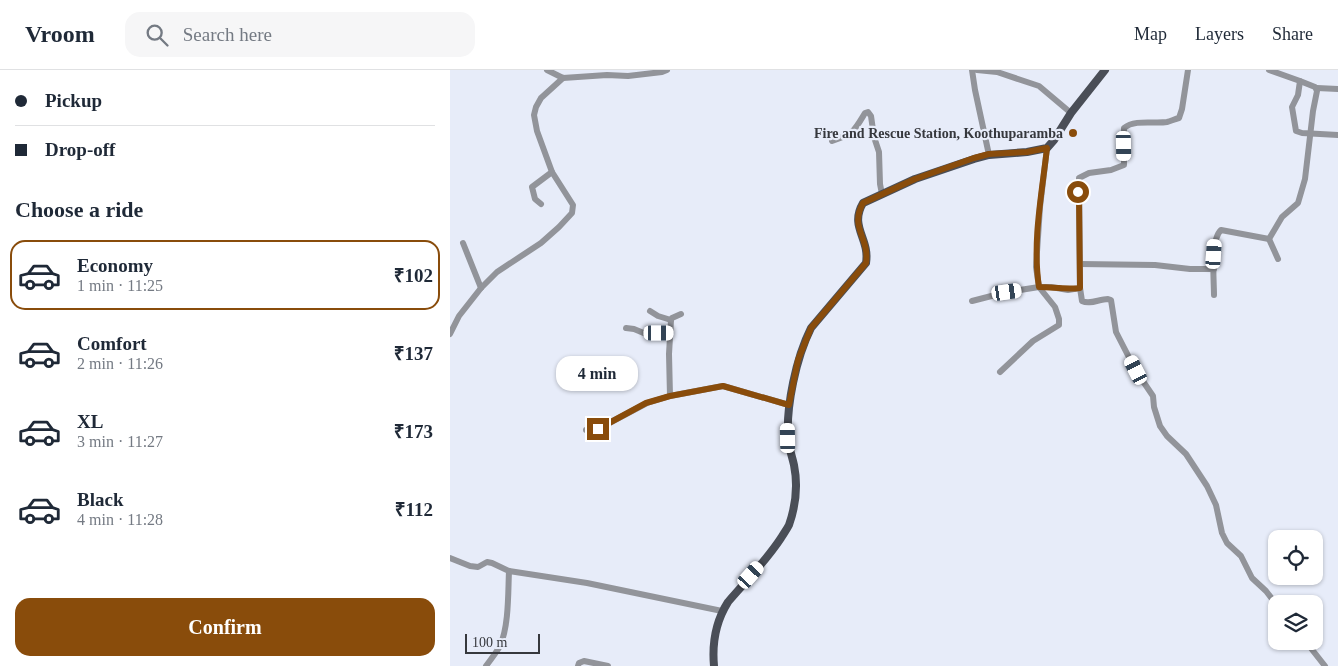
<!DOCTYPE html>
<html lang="en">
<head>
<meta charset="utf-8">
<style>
  :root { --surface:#fff; --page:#f6f6f7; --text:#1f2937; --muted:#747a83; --line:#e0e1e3; --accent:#894c0b }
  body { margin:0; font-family:Georgia,serif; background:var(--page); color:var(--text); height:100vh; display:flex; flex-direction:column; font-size:19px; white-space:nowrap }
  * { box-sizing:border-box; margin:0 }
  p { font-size:16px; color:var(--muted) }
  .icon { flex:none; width:28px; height:28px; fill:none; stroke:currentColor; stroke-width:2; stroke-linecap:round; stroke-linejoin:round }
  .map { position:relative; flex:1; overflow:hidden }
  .panel { display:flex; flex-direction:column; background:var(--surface); width:450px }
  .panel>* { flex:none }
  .hud { display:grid; align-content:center; height:110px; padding:0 15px; background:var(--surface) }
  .buttons { position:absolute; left:818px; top:460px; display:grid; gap:10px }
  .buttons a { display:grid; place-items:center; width:55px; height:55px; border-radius:10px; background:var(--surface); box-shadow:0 1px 4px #0004; font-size:25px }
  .scale { position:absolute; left:15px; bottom:12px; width:75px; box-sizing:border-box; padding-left:5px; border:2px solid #36383d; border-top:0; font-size:14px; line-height:18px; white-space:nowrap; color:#36383d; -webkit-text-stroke:4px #e7ecf9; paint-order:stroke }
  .end { position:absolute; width:22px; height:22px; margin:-11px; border:6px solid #894c0b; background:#fff; box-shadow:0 0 0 2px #fff }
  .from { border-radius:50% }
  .bubble { position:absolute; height:35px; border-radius:15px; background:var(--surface); box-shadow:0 1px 4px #0004; font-size:16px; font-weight:800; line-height:35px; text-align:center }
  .car { position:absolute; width:15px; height:30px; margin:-15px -8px; border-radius:6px; box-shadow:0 0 4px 1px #0007; background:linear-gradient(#fff 24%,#345 0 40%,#fff 0 76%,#345 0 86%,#fff 0) }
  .hud b { display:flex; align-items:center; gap:18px; height:48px; font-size:19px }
  .hud b+b { border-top:1px solid var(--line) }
  .hud i { width:12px; height:12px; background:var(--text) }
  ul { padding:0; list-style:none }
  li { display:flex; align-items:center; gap:15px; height:70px; margin:0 10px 8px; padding:0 5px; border:2px solid transparent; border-radius:15px }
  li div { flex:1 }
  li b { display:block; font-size:19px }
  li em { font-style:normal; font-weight:800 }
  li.current { border-color:var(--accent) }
  li>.icon { width:45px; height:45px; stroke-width:1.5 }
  h2 { padding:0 15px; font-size:22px; line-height:60px }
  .action { display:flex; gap:10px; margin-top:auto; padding:10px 15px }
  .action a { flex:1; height:58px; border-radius:15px; background:var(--accent); color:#fff; font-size:20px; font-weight:800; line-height:58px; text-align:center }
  header { display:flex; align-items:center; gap:30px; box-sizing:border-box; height:70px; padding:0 25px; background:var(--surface); border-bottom:1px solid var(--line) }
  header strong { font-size:24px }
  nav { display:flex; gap:28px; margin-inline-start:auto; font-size:18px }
  .search { width:350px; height:45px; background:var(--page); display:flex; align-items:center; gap:12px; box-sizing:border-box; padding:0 18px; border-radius:15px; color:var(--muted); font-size:19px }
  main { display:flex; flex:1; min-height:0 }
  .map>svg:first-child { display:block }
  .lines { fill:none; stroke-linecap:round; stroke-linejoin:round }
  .minor { stroke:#92949a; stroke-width:6 }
  .major { stroke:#4a4e57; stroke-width:8 }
  .route { stroke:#894c0b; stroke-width:6 }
  .poi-dot { fill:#894c0b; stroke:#e7ecf9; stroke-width:2 }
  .labels { text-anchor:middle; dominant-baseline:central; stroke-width:4.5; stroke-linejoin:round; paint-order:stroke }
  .poi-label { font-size:14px; font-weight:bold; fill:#36383d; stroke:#e7ecf9; text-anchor:end }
</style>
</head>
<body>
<header>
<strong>Vroom</strong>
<div class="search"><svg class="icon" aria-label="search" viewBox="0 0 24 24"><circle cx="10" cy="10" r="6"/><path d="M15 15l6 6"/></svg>Search here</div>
<nav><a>Map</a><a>Layers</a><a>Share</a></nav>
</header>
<main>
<section class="panel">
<div class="hud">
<b><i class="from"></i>Pickup</b>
<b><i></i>Drop-off</b>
</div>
<h2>Choose a ride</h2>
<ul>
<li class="current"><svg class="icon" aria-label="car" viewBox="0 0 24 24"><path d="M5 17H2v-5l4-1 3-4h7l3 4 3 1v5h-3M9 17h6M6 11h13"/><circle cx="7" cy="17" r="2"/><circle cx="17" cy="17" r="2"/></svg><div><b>Economy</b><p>1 min · 11:25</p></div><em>₹102</em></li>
<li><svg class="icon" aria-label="car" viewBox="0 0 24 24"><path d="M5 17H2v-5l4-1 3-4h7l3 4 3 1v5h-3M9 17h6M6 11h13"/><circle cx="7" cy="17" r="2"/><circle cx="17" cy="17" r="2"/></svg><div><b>Comfort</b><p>2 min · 11:26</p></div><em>₹137</em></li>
<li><svg class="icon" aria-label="car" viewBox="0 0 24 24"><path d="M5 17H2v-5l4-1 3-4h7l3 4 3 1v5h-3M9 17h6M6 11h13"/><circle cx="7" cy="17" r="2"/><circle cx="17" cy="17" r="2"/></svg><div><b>XL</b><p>3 min · 11:27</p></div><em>₹173</em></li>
<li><svg class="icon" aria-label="car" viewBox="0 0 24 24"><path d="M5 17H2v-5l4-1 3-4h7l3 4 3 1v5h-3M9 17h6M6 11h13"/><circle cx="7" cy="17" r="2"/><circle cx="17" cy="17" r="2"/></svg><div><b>Black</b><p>4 min · 11:28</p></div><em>₹112</em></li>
</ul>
<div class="action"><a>Confirm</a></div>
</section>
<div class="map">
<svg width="888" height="596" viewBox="0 0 888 596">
  <rect width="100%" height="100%" fill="#e7ecf9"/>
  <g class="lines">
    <g class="minor">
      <path d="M 97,0 L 113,8 L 157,5 L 178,6 L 212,2 L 217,0"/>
      <path d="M 522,0 L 525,20 L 539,85"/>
      <path d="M 527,0 L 547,2 L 589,16 L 621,43"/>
      <path d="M 738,0 L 732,39 L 729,48 C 725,49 721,51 717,52 C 704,54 685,49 674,58 L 674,95 L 661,100 L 639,103 L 629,108 L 630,218 L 632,231 C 640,235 649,229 658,229 L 661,230 L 666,262 L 686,301 L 703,326 L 704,337 L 710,356 L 717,366 L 736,384 L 757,416 L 766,435 L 772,463 L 777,473 L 791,486 L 802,508 L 816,521 L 826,534"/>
      <path d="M 819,0 L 850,11 L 848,25 L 842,37 L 846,61 L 852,63 L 888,65"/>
      <path d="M 867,18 L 888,19"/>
      <path d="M 382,71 C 404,63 403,63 415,43 L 418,42 L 421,46 L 424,67 L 429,82 L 430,114 L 432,124"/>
      <path d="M 102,102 L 87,61 L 84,45 L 86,37 L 91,28 L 113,8"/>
      <path d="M 819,169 L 832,147 L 848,133 L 855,109 L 863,41 L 867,21 L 865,17 L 850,11"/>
      <path d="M 819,169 L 828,189"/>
      <path d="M 13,173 L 31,218"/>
      <path d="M 630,194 L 705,195 L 740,199 L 764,199"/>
      <path d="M 764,225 C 764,210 760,170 771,160 L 819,169"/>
      <path d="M 522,231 L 557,222 L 589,217 L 601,217 L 618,220 L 630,218"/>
      <path d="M 200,241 L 208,246 L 221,250"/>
      <path d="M 176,258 L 184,259 L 196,264 L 220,263"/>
      <path d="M 0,264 L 9,246 L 31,218 L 47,202 L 91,173 L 109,157 L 122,143 L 123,135 L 102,102 L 82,117 L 85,129 L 91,134"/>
      <path d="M 550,302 L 583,271 L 609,255 L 609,249 L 605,237 L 589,217 L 586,197 L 590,137 L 597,78"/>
      <path d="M 220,326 L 219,284 L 221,250 L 222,248 L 231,244"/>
      <path d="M 136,360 L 148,359 L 197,333 L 220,326 L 273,316 L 339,335"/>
      <path d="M 0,488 L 20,496 L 28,497 L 37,492 L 42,493 L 59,501 C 58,523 59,556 50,576 C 46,583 41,589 36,596"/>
      <path d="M 59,501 L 137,513 L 272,541"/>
      <path d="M 857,571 L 860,577 L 875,596"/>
      <path d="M 128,596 L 129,593 L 134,591 L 158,596"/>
    </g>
    <path class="major" d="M 264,596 C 262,574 266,551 278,532 C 296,511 316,491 331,468 C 334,463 337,459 339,455 C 346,435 348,415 344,395 C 342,386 339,378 338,369 C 336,336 346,288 361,258 L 416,193 C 420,168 399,157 413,133 L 465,109 L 524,89 L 539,85 L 577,82 L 597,78 L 604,70 L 621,43 L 655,0"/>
  </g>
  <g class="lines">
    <path class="route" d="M 148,359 L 196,333 L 220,326 L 273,316 L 339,335 L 348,290 L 361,258 L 416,193 C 420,168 399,158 413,133 L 465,109 L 524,88 L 539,84 L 577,82 L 597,78 C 592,123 582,172 589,217 C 603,217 616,220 630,218 L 629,126 L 628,122"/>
  </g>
  <circle class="poi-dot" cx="623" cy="63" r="5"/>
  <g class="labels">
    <g class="poi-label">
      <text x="613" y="63">Fire and Rescue Station, Koothuparamba</text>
    </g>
  </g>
</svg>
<div class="buttons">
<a><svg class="icon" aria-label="locate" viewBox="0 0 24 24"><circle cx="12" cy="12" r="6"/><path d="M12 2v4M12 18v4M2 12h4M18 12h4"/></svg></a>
<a><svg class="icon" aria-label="layers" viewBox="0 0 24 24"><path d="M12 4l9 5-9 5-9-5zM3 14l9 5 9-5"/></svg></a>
</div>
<div class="scale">100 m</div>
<i class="end from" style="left:628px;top:122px"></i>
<i class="end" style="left:148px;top:359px"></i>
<div class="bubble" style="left:106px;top:286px;width:82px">4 min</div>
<i class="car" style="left:674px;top:76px;rotate:179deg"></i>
<i class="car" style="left:764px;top:184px;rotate:4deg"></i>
<i class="car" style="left:557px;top:222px;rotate:82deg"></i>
<i class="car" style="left:209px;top:263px;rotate:90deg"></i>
<i class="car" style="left:686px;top:300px;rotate:333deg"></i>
<i class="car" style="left:338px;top:368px;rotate:359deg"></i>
<i class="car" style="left:301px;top:505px;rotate:42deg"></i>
</div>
</main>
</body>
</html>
